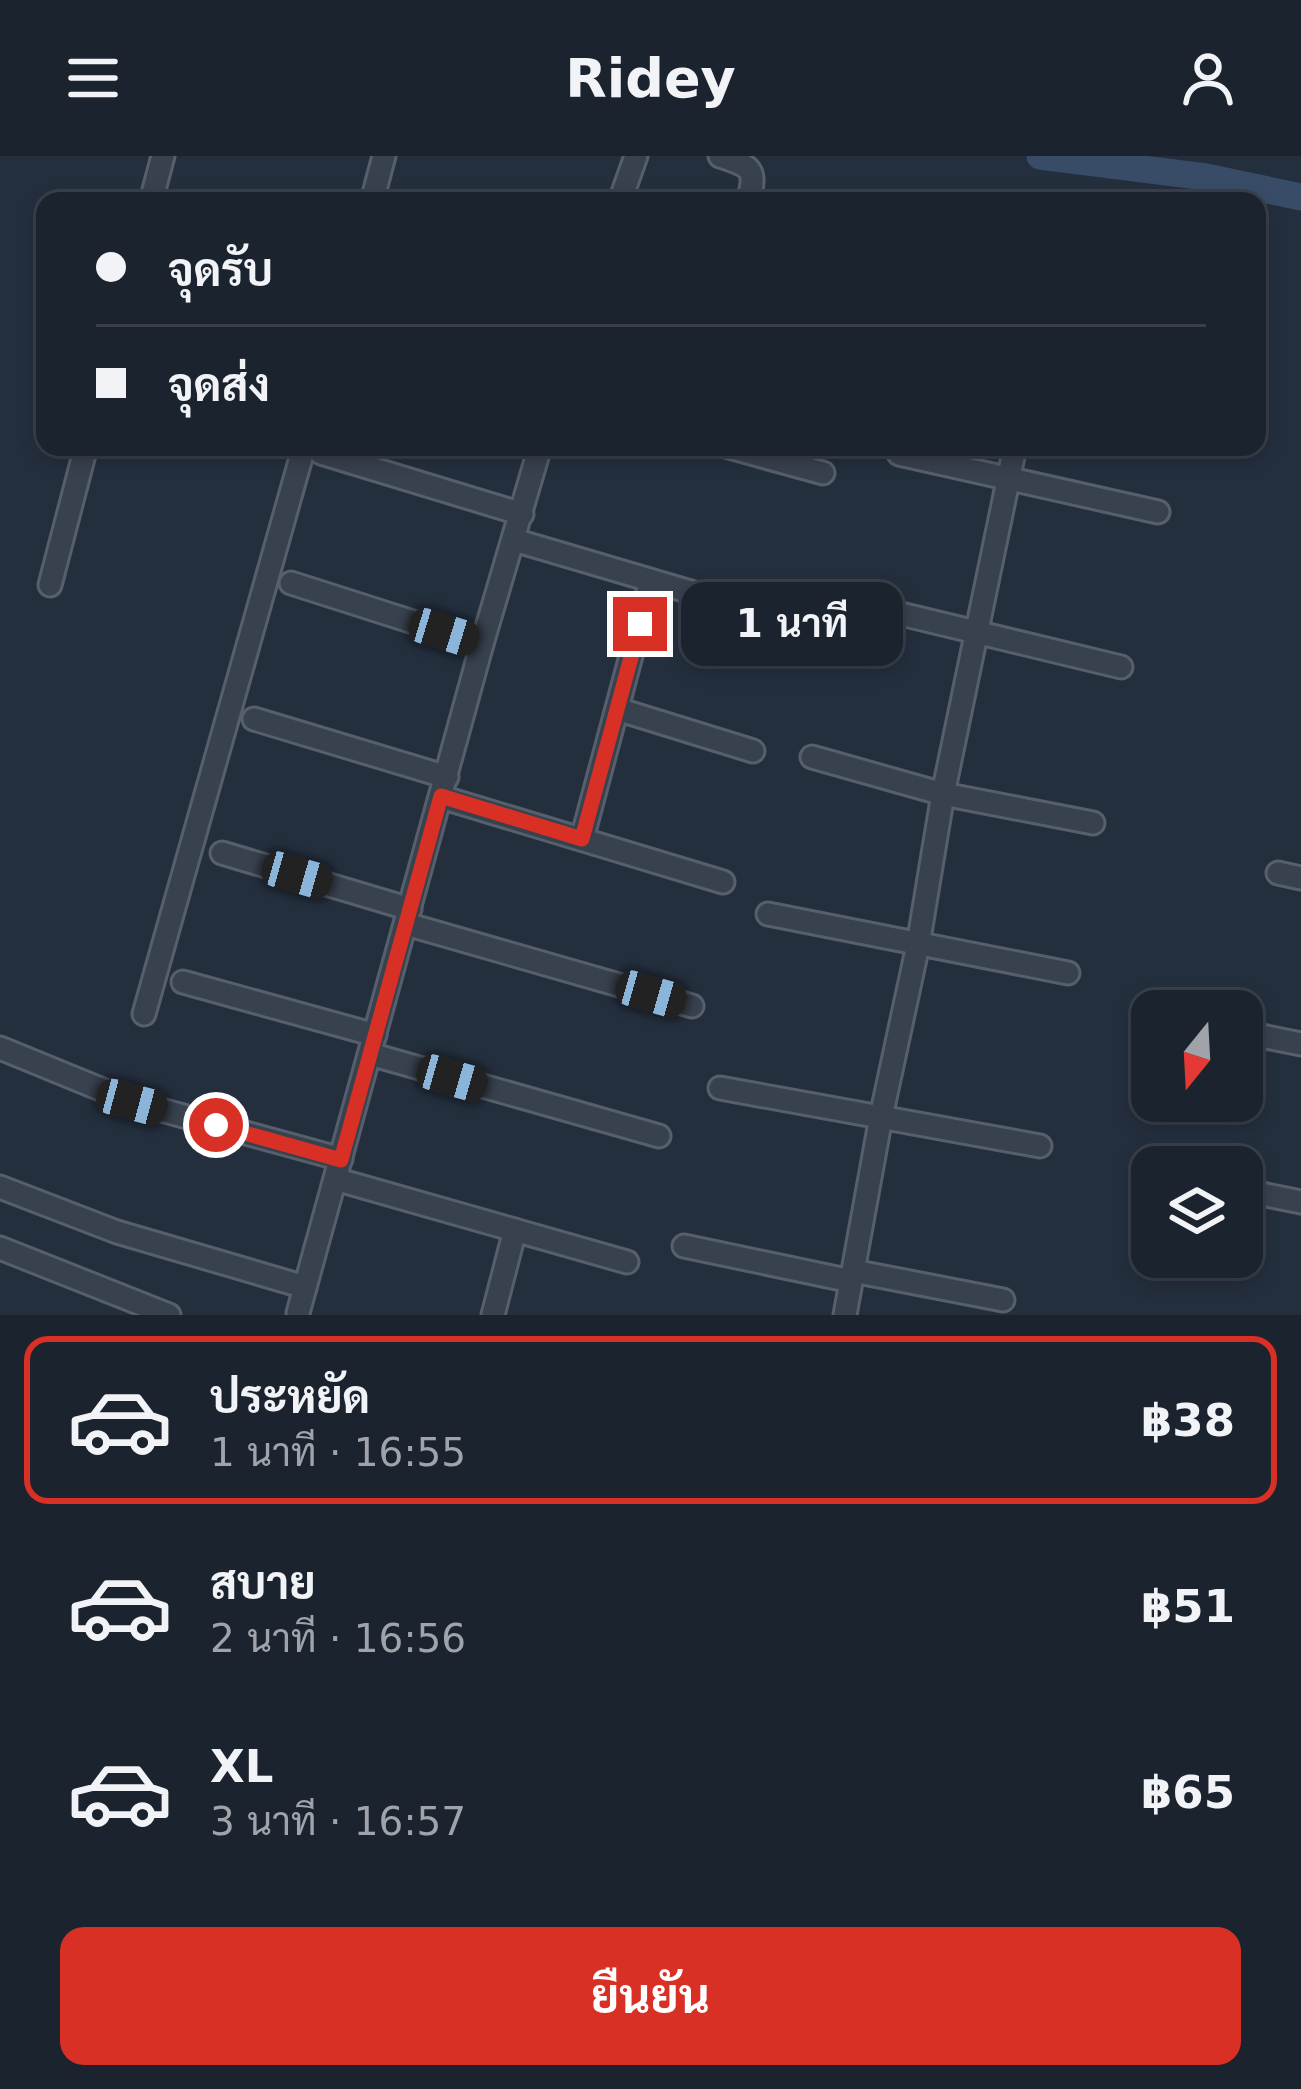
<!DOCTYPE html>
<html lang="th">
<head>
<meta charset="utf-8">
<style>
  :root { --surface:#1b232e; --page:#242b36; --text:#f1f3f6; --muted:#a0a4aa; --line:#39404a; --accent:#d93025 }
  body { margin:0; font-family:"DejaVu Sans",Sarabun,sans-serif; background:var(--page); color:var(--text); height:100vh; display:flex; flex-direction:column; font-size:45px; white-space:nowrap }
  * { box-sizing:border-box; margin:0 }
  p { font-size:39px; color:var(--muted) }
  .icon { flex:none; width:66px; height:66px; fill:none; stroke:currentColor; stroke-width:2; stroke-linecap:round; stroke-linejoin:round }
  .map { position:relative; height:1159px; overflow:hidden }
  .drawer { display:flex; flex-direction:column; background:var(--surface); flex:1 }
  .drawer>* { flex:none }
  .top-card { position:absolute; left:36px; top:36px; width:1230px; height:264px; border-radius:24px; box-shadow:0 6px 18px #0003,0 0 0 3px var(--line); display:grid; align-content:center; height:264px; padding:0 60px; background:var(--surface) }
  .needle { width:78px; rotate:198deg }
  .controls { position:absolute; left:1131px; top:834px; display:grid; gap:24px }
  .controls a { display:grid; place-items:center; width:132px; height:132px; border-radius:24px; background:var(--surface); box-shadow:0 6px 18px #0003,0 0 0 3px var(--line); font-size:60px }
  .end { position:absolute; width:54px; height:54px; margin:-27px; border:15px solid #d93025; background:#fff; box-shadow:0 0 0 6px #fff }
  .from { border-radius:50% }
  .bubble { position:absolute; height:84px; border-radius:24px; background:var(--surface); box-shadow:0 6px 18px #0003,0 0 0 3px var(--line); font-size:39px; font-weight:700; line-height:84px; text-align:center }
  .car { position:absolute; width:36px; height:72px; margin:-36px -18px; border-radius:15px; box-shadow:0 0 9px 3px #0007; background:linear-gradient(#222 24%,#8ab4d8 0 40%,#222 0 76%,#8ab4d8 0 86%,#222 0) }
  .top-card b { display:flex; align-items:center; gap:42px; height:114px; font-size:45px }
  .top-card b+b { border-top:3px solid var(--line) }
  .top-card i { width:30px; height:30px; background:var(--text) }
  ul { padding:21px 0 0; list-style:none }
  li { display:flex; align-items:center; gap:36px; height:168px; margin:0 24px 18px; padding:0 36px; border:6px solid transparent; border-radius:24px }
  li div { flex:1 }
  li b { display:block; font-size:45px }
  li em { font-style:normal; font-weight:700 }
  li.current { border-color:var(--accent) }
  li>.icon { width:108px; height:108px; stroke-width:1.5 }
  .action { display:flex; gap:24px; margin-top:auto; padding:24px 60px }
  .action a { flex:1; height:138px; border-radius:24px; background:var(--accent); color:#fff; font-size:48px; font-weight:700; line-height:138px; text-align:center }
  header { display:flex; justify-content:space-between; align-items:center; height:156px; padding:0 60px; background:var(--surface); font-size:54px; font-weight:700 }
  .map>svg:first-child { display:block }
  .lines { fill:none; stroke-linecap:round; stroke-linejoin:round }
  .canal { stroke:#394c67; stroke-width:27 }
  .street-casing { stroke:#565f6c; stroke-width:27 }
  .street { stroke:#38414e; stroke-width:21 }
  .route { stroke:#d93025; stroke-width:15 }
</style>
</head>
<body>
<header><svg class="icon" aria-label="menu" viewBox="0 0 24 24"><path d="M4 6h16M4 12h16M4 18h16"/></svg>Ridey<svg class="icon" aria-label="person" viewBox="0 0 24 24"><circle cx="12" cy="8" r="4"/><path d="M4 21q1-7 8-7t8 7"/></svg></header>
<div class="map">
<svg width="1301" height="1159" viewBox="0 0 1301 1159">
  <rect width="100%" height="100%" fill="#242f3e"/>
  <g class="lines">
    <path class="canal" d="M 1040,0 L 1206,21 L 1301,41"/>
    <defs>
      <g id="street">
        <path d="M 720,0 C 750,10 758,12 748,45"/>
        <path d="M 151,45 L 163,0"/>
        <path d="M 372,45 L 384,0"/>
        <path d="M 620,45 L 636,0"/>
        <path d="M 729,291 L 823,317"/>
        <path d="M 321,297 L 522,358"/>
        <path d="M 899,298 L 1158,356"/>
        <path d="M 514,384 L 789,465"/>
        <path d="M 291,427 L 482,488"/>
        <path d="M 50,429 L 86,291"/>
        <path d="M 847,445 L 1121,511"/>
        <path d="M 617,553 L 753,595"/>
        <path d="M 254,563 L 447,621"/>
        <path d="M 812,601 L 943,638 L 1093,667"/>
        <path d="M 441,641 L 723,726"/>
        <path d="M 582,683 L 651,425"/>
        <path d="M 222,697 L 410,753"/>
        <path d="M 1278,717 L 1301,722"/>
        <path d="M 768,758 L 1068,817"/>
        <path d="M 406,768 L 692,850"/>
        <path d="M 183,826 L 375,879"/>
        <path d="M 144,858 L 304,291"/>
        <path d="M 1242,876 L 1301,888"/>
        <path d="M 0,892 L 132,946 L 341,1003"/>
        <path d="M 370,898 L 659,980"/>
        <path d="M 720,932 L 1040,990"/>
        <path d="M 335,1023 L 627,1106"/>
        <path d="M 0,1031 L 117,1076 L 305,1131"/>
        <path d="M 1242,1034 L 1301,1046"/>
        <path d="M 684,1090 L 851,1125"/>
        <path d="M 0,1092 L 169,1159"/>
        <path d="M 853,1115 L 1003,1144"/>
        <path d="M 298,1157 L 482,488 L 540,291"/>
        <path d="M 493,1159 L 515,1074"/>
        <path d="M 845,1159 L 881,961 L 918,789 L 943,638 L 1015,291"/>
      </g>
    </defs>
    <use href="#street" class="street-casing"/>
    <use href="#street" class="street"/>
  </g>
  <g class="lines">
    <path class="route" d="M 216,969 L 341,1004 L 441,640 L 582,683 L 640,468"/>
  </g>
</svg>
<div class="controls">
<a><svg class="needle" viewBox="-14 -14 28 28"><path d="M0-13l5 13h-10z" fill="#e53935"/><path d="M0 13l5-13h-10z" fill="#a0a4aa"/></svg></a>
<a><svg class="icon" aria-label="layers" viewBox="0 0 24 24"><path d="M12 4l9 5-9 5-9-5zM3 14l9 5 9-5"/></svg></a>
</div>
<i class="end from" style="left:216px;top:969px"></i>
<i class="end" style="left:640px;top:468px"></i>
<div class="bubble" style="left:681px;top:426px;width:222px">1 นาที</div>
<i class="car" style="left:444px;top:476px;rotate:107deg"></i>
<i class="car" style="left:297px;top:719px;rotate:106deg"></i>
<i class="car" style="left:651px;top:838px;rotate:106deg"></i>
<i class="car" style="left:452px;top:922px;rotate:106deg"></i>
<i class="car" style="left:132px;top:946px;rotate:105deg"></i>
<div class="top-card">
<b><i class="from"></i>จุดรับ</b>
<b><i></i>จุดส่ง</b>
</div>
</div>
<section class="drawer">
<ul>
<li class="current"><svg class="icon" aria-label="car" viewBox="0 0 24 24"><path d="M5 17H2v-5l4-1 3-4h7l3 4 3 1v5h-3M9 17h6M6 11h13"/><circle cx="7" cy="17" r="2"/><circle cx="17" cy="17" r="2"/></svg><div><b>ประหยัด</b><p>1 นาที · 16:55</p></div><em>฿38</em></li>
<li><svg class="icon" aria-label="car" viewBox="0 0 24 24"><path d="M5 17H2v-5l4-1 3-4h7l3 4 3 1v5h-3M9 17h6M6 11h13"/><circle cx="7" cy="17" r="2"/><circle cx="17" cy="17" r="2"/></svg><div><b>สบาย</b><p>2 นาที · 16:56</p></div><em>฿51</em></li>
<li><svg class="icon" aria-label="car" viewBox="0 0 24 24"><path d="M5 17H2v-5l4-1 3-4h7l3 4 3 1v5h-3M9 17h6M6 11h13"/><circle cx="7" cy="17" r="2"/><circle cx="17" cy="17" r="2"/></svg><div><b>XL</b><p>3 นาที · 16:57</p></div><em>฿65</em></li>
</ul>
<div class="action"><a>ยืนยัน</a></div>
</section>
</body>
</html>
